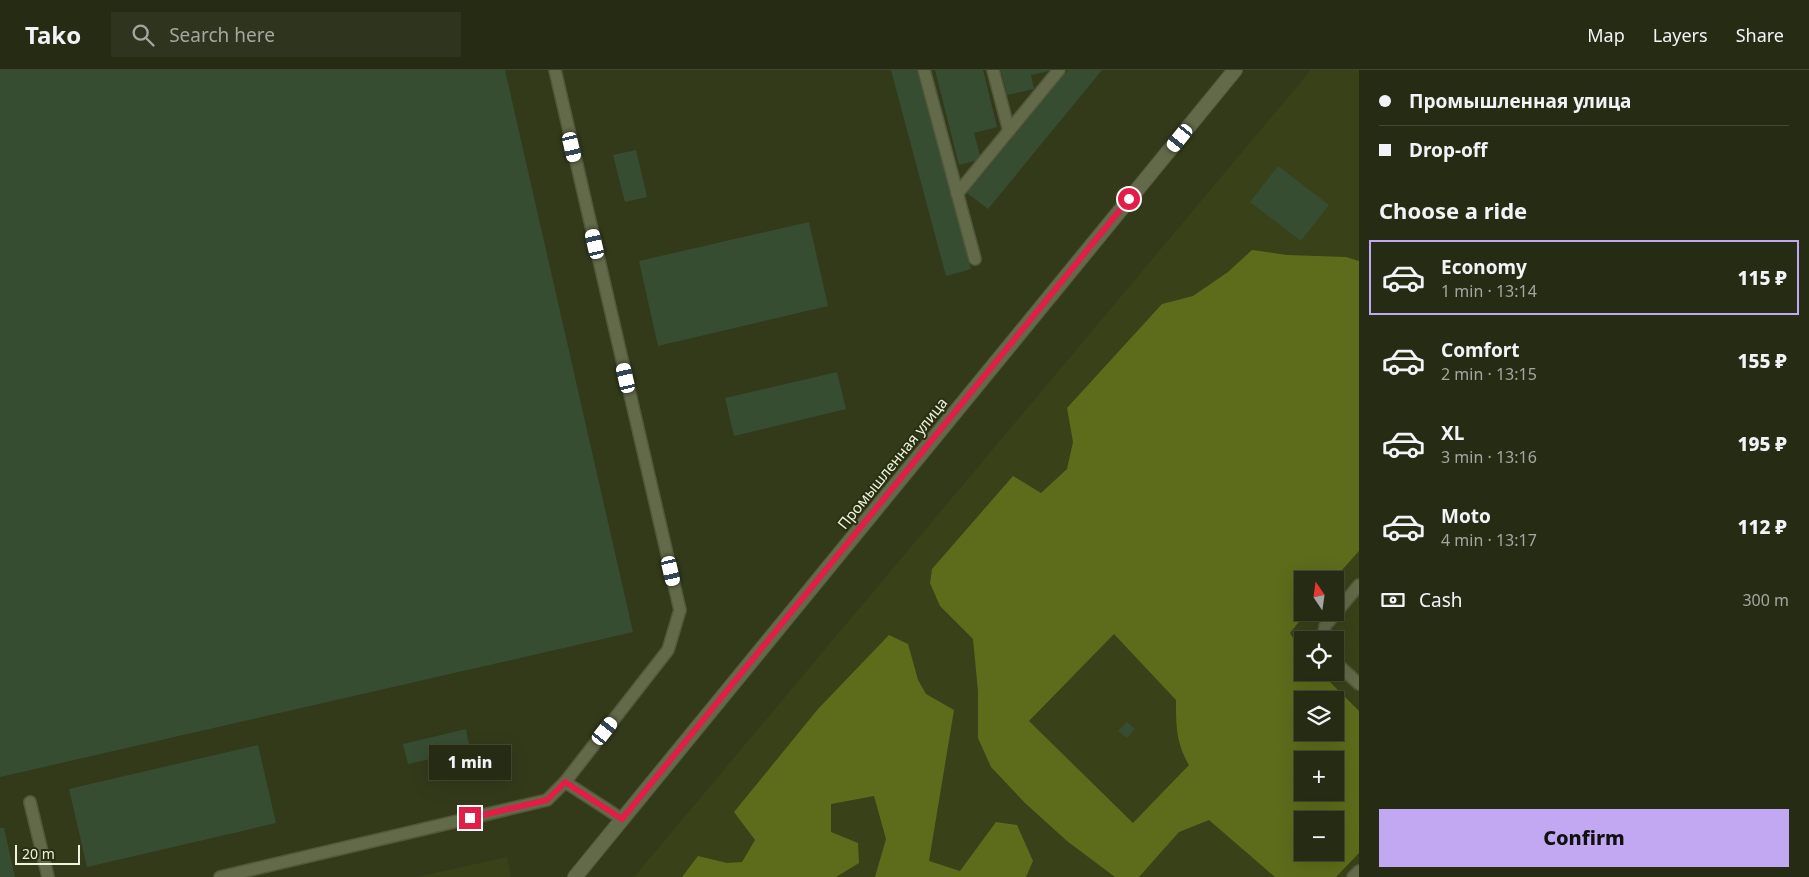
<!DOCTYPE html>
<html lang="en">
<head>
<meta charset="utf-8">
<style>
  :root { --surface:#262c14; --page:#2e341d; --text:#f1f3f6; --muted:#a4a7a0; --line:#424834; --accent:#c2a8f3 }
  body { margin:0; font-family:"Noto Sans",sans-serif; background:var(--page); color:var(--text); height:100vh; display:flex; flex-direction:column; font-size:19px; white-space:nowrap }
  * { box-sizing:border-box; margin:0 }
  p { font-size:16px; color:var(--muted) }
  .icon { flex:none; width:28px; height:28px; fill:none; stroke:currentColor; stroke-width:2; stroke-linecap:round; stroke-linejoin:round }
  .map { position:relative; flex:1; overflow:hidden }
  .sheet { display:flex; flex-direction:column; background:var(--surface); width:450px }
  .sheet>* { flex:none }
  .banner { display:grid; align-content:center; height:110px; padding:0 20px; background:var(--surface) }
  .needle { width:32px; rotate:347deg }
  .tools { position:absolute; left:1294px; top:501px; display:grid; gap:10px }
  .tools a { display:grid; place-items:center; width:50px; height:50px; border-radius:0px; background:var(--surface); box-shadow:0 5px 20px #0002,0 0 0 1px var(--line); font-size:25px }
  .scale { position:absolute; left:15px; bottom:12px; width:65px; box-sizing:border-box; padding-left:5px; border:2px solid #edf3df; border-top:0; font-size:14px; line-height:18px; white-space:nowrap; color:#edf3df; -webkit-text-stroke:4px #293010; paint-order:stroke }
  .end { position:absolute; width:22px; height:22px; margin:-11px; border:6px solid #e11d48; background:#fff; box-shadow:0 0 0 2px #fff }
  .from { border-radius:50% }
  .bubble { position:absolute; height:35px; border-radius:0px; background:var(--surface); box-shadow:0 5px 20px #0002,0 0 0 1px var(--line); font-size:16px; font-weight:800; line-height:35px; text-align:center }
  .car { position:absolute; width:15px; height:30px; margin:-15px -8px; border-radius:6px; box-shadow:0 0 4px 1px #0007; background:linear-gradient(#fff 24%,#345 0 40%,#fff 0 76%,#345 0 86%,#fff 0) }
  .banner b { display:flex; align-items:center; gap:18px; height:48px; font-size:19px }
  .banner b+b { border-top:1px solid var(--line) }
  .banner i { width:12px; height:12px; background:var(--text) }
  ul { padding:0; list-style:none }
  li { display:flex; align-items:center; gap:15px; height:75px; margin:0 10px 8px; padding:0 10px; border:2px solid transparent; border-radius:0px }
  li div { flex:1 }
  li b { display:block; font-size:19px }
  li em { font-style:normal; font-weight:800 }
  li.on { border-color:var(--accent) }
  li>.icon { width:45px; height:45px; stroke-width:1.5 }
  h2 { padding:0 20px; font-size:22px; line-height:60px }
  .pay { display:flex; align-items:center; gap:12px; height:55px; padding:0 20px; font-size:19px }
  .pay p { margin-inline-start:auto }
  .cta { display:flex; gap:10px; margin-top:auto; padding:10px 20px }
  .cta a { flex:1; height:58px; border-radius:0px; background:var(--accent); color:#111; font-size:20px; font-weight:800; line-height:58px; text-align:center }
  header { display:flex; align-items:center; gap:30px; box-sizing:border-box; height:70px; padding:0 25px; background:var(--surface); border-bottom:1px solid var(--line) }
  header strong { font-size:24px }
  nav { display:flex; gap:28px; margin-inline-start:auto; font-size:18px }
  .search { width:350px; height:45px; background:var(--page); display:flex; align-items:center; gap:12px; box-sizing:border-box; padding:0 18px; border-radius:0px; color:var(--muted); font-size:19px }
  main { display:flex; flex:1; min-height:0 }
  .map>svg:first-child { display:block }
  .built { fill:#394119; fill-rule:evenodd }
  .forest { fill:#5d6c1b; fill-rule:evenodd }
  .building { fill:#374d32 }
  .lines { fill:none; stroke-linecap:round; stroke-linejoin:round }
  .service-casing { stroke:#52583b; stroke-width:14 }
  .minor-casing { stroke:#52583b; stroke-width:16 }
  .service { stroke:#626a49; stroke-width:11 }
  .minor { stroke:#626a49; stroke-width:14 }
  .route { stroke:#e11d48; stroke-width:6 }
  .labels { text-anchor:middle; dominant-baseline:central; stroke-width:4; stroke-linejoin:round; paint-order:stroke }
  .street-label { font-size:15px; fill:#edf3df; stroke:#293010 }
</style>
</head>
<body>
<header>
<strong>Tako</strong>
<div class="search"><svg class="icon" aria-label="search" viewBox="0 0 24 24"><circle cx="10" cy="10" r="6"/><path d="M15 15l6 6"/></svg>Search here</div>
<nav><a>Map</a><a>Layers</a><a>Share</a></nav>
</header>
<main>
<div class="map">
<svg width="1359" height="807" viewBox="0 0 1359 807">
  <rect width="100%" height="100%" fill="#333a1a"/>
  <g class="built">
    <path d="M 1311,0 L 1359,0 L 1359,807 L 634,807 ZM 1302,510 L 1335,510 L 1335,542 L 1302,542 ZM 1302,570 L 1335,570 L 1335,602 L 1302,602 ZM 1302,630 L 1335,630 L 1335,662 L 1302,662 ZM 1302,690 L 1335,690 L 1335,722 L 1302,722 ZM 1302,750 L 1335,750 L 1335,782 L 1302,782 Z"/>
    <path d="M 507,787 L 511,807 L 417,807 Z"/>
  </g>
  <g class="forest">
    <path d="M 1252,180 L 1287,185 L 1346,187 L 1359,191 L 1359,481 L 1333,510 L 1302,510 L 1302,542 L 1306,543 L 1290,563 L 1302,583 L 1302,602 L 1321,603 L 1359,641 L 1359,783 L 1336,807 L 1275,807 L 1209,750 L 1179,762 L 1139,807 L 1115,807 L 1067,771 L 1025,733 L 991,697 L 978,668 L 978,621 L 973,569 L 940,536 L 930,513 L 932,499 L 1013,406 L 1041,423 L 1067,399 L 1073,372 L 1067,338 L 1162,234 L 1193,226 L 1228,202 ZM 1114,564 L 1176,630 C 1176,655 1176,673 1189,695 L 1133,753 L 1029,651 ZM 1302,630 L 1335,630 L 1335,662 L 1302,662 ZM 1302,690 L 1335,690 L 1335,722 L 1302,722 ZM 1302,750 L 1335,750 L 1335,782 L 1302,782 Z"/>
    <path d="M 889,565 L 908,574 L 918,610 L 926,624 L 954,640 L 929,791 L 960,801 L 996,752 L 1017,755 L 1033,791 L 1026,807 L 875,807 L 886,769 L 874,726 L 831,734 L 831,762 L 858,773 L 859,793 L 836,807 L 682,807 L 698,786 L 727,793 L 742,792 L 755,770 L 734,742 L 818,639 Z"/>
  </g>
  <g class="building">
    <path d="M 0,0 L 505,0 L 633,562 L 0,707 Z"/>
    <path d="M 891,0 L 917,0 L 971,199 L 946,206 Z"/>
    <path d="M 935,0 L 983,0 L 997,57 L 974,63 L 981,89 L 959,95 Z"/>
    <path d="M 1001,0 L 1049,0 L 1049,1 L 1031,5 L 1034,19 L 1007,25 Z"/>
    <path d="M 1068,0 L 1102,0 L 988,139 L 967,123 Z"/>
    <path d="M 636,80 L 647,127 L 625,132 L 613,85 Z"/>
    <path d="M 1278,96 L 1329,135 L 1301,171 L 1250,132 Z"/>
    <path d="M 809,152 L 828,236 L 658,276 L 639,191 Z"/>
    <path d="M 837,302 L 846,339 L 734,366 L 725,328 Z"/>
    <path d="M 1127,652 L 1135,659 L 1127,668 L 1118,661 Z"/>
    <path d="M 466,659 L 470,680 L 408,694 L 403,674 Z"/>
    <path d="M 258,675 L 276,753 L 87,797 L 69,719 Z"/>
    <path d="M 0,758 L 4,758 L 15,807 L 0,807 Z"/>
  </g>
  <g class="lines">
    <defs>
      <g id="service">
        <path d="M 555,0 L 680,540 L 668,580 L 565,712"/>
        <path d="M 924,0 L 975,189"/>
        <path d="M 993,0 L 1009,61"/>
        <path d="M 957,124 L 1059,0"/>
        <path d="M 1323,570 L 1325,556 L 1359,515"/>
        <path d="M 1335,592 L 1359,614"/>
        <path d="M 30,732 L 48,807"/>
        <path d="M 220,807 L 547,730 L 565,712 L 622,749"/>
        <path d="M 1353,807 L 1359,801"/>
      </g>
      <path id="minor" d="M 575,807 L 1235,0"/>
    </defs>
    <use href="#service" class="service-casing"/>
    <use href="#minor" class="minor-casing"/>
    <use href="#service" class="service"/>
    <use href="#minor" class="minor"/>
  </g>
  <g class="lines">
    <path class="route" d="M 470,748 L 547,730 L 565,712 L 622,749 L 1129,129"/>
  </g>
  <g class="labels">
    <g class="street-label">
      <text transform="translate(892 393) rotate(-51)">Промышленная улица</text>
    </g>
  </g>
</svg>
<div class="tools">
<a><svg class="needle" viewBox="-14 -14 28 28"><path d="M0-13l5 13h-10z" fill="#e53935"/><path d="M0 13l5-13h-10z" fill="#a4a7a0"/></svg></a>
<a><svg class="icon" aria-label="locate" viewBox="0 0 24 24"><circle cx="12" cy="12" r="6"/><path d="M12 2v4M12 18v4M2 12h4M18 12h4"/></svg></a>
<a><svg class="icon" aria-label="layers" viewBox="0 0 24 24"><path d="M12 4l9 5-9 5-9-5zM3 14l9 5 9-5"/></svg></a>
<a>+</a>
<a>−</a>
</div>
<div class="scale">20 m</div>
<i class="end from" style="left:1129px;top:129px"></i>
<i class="end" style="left:470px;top:748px"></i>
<div class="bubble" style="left:429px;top:675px;width:82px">1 min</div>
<i class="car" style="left:1180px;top:68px;rotate:219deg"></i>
<i class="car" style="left:572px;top:77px;rotate:167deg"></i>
<i class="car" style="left:595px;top:174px;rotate:347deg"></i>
<i class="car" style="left:626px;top:308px;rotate:347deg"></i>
<i class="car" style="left:671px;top:501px;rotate:167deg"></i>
<i class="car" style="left:605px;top:661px;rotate:38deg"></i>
</div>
<section class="sheet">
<div class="banner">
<b><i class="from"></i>Промышленная улица</b>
<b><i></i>Drop-off</b>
</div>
<h2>Choose a ride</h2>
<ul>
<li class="on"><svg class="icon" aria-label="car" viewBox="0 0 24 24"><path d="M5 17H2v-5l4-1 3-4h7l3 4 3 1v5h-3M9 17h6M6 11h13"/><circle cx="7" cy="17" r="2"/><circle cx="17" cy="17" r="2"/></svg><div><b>Economy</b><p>1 min · 13:14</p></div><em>115 ₽</em></li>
<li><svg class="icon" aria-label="car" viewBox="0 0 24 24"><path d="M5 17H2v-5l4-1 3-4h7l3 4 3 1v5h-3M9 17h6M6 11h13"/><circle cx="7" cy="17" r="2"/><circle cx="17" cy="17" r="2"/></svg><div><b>Comfort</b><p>2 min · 13:15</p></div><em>155 ₽</em></li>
<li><svg class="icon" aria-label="car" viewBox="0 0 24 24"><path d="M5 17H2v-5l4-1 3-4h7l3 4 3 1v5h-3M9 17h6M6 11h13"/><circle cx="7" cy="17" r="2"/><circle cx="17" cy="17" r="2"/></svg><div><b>XL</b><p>3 min · 13:16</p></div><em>195 ₽</em></li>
<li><svg class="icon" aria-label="car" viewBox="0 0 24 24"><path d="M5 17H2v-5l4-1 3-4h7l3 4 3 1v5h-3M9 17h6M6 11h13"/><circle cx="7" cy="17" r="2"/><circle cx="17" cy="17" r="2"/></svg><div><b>Moto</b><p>4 min · 13:17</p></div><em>112 ₽</em></li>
</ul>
<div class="pay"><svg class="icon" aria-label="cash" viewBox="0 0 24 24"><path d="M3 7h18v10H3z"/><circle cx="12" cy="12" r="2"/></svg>Cash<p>300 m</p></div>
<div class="cta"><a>Confirm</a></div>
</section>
</main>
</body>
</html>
